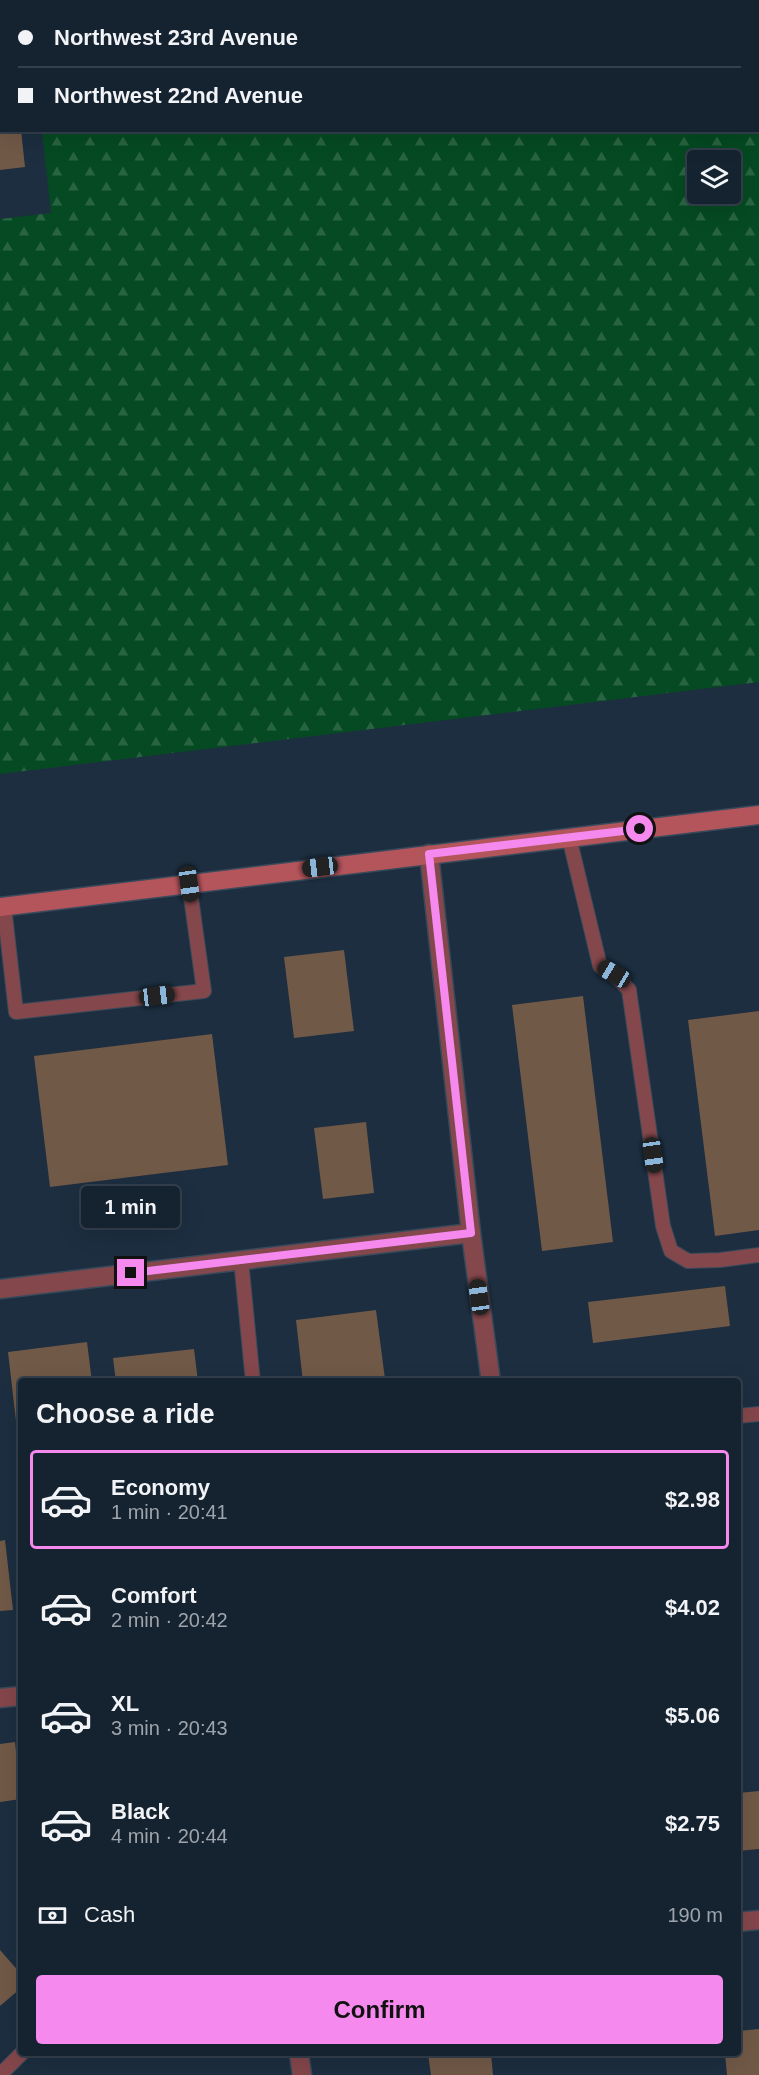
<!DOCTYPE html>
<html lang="en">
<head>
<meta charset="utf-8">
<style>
  :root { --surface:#152230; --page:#1e2a38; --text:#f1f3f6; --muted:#9da4ab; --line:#343f4c; --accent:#f589ee }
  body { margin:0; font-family:Arial,sans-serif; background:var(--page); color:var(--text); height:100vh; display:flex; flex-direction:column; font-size:22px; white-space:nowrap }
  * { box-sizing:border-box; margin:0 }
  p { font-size:20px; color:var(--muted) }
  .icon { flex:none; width:33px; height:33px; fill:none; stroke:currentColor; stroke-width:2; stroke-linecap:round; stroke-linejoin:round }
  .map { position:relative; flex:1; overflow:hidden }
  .drawer { position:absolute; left:18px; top:1378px; width:723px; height:678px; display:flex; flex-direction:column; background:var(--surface); border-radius:6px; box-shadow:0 6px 24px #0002,0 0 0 2px var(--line) }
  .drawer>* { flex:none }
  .banner { position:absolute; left:0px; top:0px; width:759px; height:132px; box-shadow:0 6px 24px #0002,0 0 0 2px var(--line); display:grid; align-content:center; height:132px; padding:0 18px; background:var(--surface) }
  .fabs { position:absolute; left:687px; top:150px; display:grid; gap:12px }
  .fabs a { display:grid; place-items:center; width:54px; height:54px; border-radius:6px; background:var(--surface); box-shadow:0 6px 24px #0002,0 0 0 2px var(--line); font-size:30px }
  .end { position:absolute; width:27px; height:27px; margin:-14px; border:8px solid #f589ee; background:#111; box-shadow:0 0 0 3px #111 }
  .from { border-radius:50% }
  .bubble { position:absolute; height:42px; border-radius:6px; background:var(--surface); box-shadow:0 6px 24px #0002,0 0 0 2px var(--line); font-size:20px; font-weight:700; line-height:42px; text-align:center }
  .car { position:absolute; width:18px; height:36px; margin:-18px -9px; border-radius:8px; box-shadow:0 0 4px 2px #0007; background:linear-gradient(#222 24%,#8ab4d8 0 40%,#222 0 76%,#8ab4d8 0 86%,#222 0) }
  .banner b { display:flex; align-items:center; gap:21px; height:57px; font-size:22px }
  .banner b+b { border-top:2px solid var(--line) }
  .banner i { width:15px; height:15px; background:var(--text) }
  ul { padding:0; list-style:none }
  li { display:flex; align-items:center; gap:18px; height:99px; margin:0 12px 9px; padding:0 6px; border:3px solid transparent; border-radius:6px }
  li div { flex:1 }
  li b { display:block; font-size:22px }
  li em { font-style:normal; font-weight:700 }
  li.active { border-color:var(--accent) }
  li>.icon { width:54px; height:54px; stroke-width:1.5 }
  h2 { padding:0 18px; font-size:27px; line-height:72px }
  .pay { display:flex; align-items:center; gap:15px; height:66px; padding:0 18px; font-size:22px }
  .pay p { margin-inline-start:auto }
  .primary-button { display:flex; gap:12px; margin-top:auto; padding:12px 18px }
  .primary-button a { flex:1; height:69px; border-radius:6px; background:var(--accent); color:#111; font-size:24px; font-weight:700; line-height:69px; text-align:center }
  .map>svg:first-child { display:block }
  .forest { fill:url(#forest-firs); fill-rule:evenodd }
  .building { fill:#715947 }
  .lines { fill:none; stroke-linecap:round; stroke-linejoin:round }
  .lane-casing { stroke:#394a5b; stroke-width:16 }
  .street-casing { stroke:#394a5b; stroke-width:21 }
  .secondary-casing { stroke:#394a5b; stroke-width:21 }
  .lane { stroke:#84474b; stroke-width:14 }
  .street { stroke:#84474b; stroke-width:18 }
  .secondary { stroke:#b4545b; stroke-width:18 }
  .route { stroke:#f589ee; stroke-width:8 }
</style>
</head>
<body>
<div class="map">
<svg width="759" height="2075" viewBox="0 0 759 2075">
  <defs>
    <pattern id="forest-firs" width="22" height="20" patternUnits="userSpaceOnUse" patternTransform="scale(1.5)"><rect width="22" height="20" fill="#054a22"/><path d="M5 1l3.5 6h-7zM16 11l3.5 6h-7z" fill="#296442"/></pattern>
  </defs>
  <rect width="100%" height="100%" fill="#1c2e40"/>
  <path class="forest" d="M 28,0 L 759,0 L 759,682 L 0,774 L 0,219 L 51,213 L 42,131 L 758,130 L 758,2 ZM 698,160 L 730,160 L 730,194 L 698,194 Z"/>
  <g class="building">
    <path d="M 0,130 L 21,130 L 25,167 L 0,170 Z"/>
    <path d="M 344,950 L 354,1031 L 294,1038 L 284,957 Z"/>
    <path d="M 583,996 L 613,1242 L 542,1251 L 512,1005 Z"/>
    <path d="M 759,1011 L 759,1230 L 715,1236 L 688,1020 Z"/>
    <path d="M 212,1034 L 228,1165 L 50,1187 L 34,1056 Z"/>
    <path d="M 366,1122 L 374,1193 L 323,1199 L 314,1128 Z"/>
    <path d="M 725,1286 L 730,1326 L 593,1343 L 588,1302 Z"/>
    <path d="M 376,1310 L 385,1379 L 365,1382 L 303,1382 L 296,1320 Z"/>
    <path d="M 87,1342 L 92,1382 L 21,1382 L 21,1420 L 16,1421 L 8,1352 Z"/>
    <path d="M 194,1349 L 198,1382 L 116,1382 L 113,1358 Z"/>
    <path d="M 5,1540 L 13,1610 L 0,1611 L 0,1541 Z"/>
    <path d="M 15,1742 L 21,1799 L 0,1802 L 0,1744 Z"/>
    <path d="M 759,1791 L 759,1849 L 738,1851 L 738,1793 Z"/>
    <path d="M 0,1950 L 21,1974 L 21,1988 L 0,2006 Z"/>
    <path d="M 759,2029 L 759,2075 L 727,2075 L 725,2054 L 738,2054 L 738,2031 Z"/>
    <path d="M 428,2054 L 491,2054 L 493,2075 L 431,2075 Z"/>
  </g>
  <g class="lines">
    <defs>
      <g id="lane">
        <path d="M 569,837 L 600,966 L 614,974 L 629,990 L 663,1226 L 671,1251 L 688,1261 L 720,1260 L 759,1255"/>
        <path d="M 4,906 L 16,1012 L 204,991 L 189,883"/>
        <path d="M 241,1260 L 253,1382"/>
        <path d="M 738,1416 L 759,1414"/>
        <path d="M 0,2075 L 21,2054"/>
      </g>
      <g id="street">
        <path d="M 429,854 L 471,1233 L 491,1382"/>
        <path d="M 0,1289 L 471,1233"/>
        <path d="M 0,1698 L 21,1696"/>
        <path d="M 738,1922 L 759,1920"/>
        <path d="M 299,2054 L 302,2075"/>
      </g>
      <path id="secondary" d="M 0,907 L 759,815"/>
    </defs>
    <use href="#lane" class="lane-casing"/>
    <use href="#street" class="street-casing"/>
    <use href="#secondary" class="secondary-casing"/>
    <use href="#lane" class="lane"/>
    <use href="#street" class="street"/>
    <use href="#secondary" class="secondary"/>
  </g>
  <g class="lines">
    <path class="route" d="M 131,1273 L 471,1233 L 429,854 L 640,829"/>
  </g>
</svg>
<div class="fabs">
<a><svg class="icon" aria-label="layers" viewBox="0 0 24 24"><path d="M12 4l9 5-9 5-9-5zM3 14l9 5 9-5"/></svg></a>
</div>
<i class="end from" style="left:640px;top:829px"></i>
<i class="end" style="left:131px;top:1273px"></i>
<div class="bubble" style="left:81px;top:1186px;width:99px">1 min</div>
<i class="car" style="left:320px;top:867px;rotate:263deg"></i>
<i class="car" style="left:189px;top:884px;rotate:172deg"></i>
<i class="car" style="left:614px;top:974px;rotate:301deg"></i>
<i class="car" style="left:157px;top:996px;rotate:83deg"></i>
<i class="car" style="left:653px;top:1155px;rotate:172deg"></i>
<i class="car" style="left:479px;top:1297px;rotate:352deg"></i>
<div class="banner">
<b><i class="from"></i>Northwest 23rd Avenue</b>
<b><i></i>Northwest 22nd Avenue</b>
</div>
<section class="drawer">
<h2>Choose a ride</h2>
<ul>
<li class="active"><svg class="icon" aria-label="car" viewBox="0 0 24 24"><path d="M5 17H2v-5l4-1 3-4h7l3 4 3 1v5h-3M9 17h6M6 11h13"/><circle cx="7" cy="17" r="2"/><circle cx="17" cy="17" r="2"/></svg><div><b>Economy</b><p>1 min · 20:41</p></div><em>$2.98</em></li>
<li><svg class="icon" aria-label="car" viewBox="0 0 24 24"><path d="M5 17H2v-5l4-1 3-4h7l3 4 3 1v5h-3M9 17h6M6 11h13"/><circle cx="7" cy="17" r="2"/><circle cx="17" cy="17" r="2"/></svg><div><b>Comfort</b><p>2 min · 20:42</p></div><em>$4.02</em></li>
<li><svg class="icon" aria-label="car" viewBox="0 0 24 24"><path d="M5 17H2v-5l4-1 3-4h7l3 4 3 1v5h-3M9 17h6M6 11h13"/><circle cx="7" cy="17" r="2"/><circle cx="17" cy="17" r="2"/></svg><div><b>XL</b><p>3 min · 20:43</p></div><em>$5.06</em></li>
<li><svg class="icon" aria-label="car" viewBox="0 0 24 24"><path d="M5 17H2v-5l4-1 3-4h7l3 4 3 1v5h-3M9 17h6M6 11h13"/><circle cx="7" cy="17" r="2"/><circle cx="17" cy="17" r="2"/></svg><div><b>Black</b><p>4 min · 20:44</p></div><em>$2.75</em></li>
</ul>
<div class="pay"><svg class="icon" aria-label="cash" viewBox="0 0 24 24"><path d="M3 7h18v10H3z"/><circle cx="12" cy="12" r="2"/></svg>Cash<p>190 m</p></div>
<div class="primary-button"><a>Confirm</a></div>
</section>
</div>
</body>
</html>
